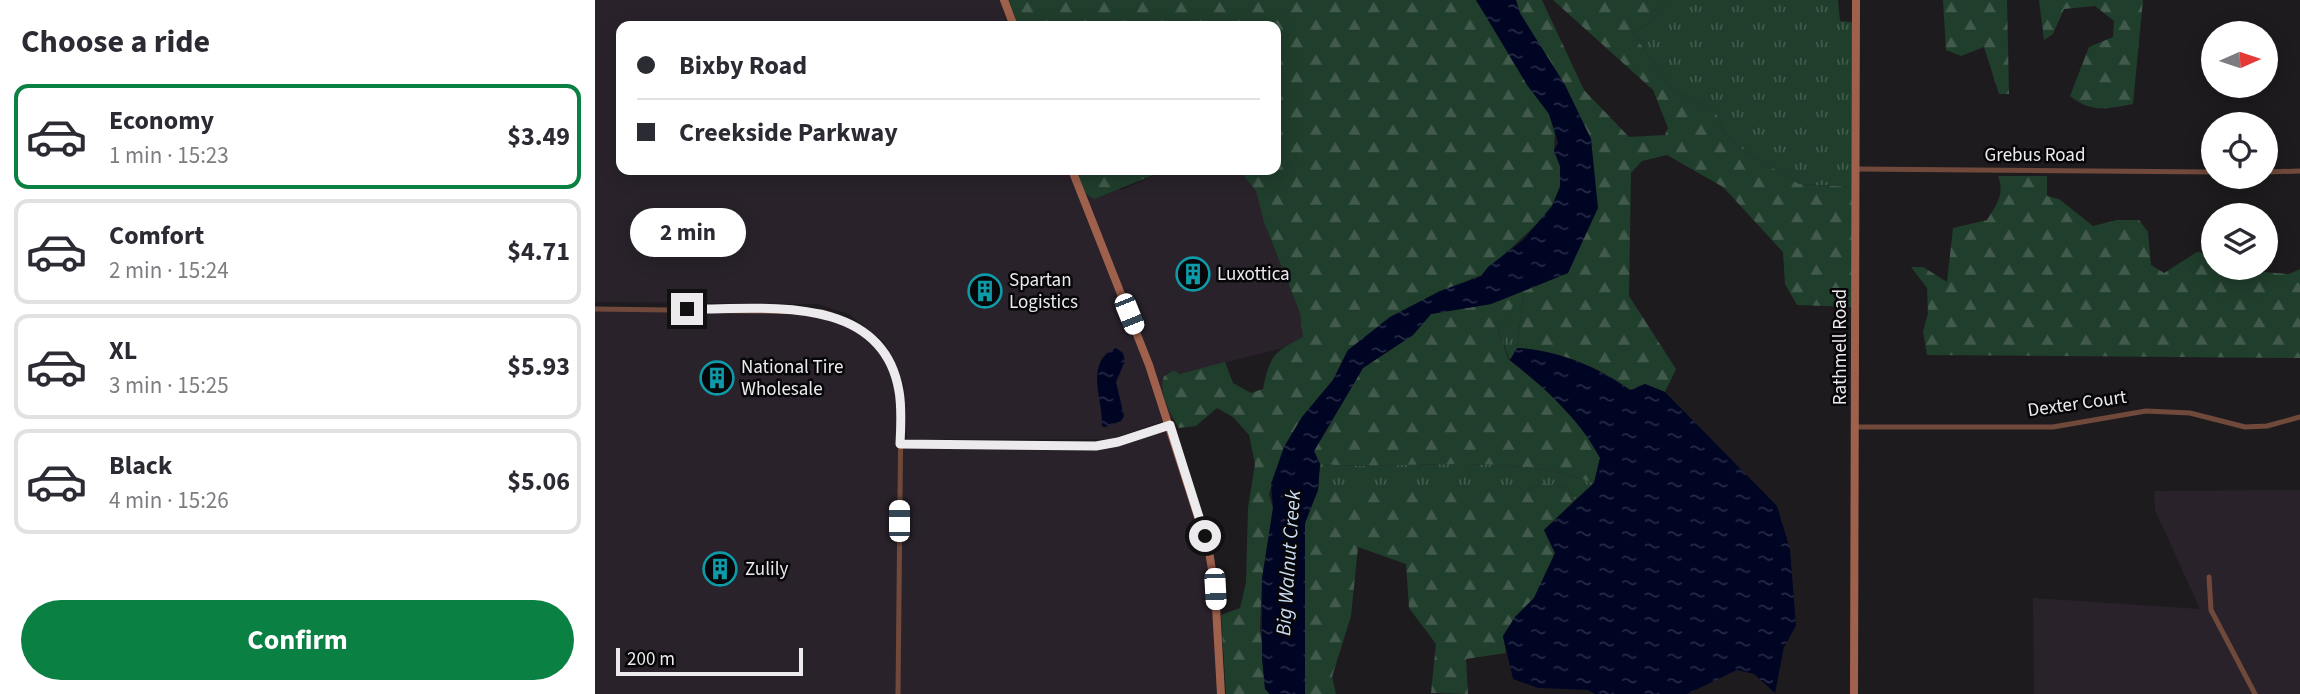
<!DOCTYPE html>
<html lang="en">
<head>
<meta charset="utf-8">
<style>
  :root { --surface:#fff; --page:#f2f2f3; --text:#2b2b33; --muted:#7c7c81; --line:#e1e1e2; --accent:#0b8043 }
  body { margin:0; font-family:"Source Sans 3",sans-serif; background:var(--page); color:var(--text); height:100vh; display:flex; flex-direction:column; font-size:26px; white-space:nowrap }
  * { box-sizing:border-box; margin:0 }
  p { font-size:23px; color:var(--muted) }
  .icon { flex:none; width:38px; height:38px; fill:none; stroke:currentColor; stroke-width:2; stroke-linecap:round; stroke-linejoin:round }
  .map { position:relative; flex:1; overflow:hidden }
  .side { display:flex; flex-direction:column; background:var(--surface); width:595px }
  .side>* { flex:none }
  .hud { position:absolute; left:21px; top:21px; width:665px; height:154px; border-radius:14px; box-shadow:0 4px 18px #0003; display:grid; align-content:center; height:154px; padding:0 21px; background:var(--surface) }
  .needle { width:46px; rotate:87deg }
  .buttons { position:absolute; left:1606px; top:21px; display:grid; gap:14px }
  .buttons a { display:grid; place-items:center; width:77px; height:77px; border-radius:50%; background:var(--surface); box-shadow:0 4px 18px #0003; font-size:35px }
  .scale { position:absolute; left:21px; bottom:18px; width:187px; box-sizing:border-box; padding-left:7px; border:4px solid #edeaed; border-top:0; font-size:19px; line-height:24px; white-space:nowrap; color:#edeaed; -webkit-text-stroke:5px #070608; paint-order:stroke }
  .end { position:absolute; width:32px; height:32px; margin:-16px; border:9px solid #edeaed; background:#111; box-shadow:0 0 0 4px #111 }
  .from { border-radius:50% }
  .bubble { position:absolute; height:49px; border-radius:24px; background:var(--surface); box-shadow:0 4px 18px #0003; font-size:23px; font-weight:700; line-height:49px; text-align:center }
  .car { position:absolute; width:21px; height:42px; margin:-21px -10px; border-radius:9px; box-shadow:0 0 5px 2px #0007; background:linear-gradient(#fff 24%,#345 0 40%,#fff 0 76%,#345 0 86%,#fff 0) }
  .hud b { display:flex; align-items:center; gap:24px; height:66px; font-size:26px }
  .hud b+b { border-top:2px solid var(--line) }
  .hud i { width:18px; height:18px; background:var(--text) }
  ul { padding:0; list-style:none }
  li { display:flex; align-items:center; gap:21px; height:105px; margin:0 14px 10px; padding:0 7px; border:4px solid var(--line); border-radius:14px }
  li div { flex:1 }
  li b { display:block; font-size:26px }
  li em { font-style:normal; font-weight:700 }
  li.on { border-color:var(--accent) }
  li>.icon { width:63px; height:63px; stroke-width:1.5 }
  h2 { padding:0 21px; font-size:32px; line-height:84px }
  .action { display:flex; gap:14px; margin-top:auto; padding:14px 21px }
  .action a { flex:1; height:80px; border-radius:42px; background:var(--accent); color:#fff; font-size:28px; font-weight:700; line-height:80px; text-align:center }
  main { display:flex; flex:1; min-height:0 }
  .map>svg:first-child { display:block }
  .built { fill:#29222b }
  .grass { fill:url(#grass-tufts) }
  .forest { fill:url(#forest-firs) }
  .water { fill:url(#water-ripples) }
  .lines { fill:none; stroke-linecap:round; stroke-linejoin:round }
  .street { stroke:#70493b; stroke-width:5 }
  .secondary { stroke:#a0614c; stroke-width:8 }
  .route { stroke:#edeaed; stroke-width:9 }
  .labels { text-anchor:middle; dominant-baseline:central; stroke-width:5; stroke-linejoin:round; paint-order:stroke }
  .street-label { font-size:19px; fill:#edeaed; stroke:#070608 }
  .poi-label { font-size:19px; fill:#edeaed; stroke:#070608; text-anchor:start }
  .water-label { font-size:21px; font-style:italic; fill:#c9dbf4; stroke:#070608 }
</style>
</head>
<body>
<main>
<section class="side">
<h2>Choose a ride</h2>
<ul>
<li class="on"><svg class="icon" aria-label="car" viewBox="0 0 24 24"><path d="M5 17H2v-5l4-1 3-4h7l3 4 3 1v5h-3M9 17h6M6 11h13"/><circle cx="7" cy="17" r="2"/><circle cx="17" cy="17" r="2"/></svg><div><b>Economy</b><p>1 min · 15:23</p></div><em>$3.49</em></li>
<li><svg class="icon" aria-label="car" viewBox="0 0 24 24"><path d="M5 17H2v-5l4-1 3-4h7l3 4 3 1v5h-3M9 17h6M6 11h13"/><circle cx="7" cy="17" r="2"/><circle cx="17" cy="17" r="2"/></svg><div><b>Comfort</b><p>2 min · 15:24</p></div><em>$4.71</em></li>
<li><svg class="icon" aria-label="car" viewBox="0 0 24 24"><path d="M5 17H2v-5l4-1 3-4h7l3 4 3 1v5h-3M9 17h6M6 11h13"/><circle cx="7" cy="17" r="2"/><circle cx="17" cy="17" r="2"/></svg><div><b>XL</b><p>3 min · 15:25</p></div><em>$5.93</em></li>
<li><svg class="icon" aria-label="car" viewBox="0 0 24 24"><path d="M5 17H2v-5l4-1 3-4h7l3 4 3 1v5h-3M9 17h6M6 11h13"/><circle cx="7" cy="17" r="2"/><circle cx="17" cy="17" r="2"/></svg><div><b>Black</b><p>4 min · 15:26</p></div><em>$5.06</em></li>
</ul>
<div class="action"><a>Confirm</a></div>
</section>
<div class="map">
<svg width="1705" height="694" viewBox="0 0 1705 694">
  <defs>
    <pattern id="grass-tufts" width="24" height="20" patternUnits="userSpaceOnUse" patternTransform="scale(1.75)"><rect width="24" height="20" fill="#203e2c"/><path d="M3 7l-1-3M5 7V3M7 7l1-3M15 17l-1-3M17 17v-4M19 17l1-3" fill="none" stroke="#415a4b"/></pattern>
    <pattern id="forest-firs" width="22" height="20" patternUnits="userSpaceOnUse" patternTransform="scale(1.75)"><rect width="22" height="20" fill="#203e2c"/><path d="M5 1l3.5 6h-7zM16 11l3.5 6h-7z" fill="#415a4b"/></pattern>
    <pattern id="water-ripples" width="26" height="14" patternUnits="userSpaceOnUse" patternTransform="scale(1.75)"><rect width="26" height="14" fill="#000524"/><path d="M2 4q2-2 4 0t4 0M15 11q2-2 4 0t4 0" fill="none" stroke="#262a44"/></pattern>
  </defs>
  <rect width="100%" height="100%" fill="#1e1b1f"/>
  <g class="built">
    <path d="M 0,0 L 406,0 L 416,26 L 26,26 L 26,170 L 481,170 L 527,190 L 571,170 L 644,170 L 661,191 L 669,222 L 705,313 L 709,337 L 684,349 L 583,374 L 579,370 L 569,375 L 568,394 L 578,418 L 516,439 L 312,439 L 309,384 L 289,342 L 254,314 L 222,304 L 0,302 Z"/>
    <path d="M 0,309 L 227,312 L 258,325 L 283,346 L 304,390 L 305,444 L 501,446 L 575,425 L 614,551 L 626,694 L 0,694 Z"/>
    <path d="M 1705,490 L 1705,694 L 1439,694 L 1438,598 L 1605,609 L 1560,510 L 1559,491 Z"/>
  </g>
  <g class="grass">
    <path d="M 1071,0 L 1243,0 L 1245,21 L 1258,22 L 1257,187 L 1204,184 L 1149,151 L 1129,132 L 1120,111 L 1075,88 L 1038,33 L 1059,20 Z"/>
    <path d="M 929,291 L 922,348 L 915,360 L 903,330 L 916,316 L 916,296 Z"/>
    <path d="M 725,464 C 815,471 913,451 999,483 L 980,500 L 972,487 L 949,483 L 932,490 L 723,490 Z"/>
  </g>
  <g class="forest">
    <path d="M 413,0 L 881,0 L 954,114 L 960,132 L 959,152 L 965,166 L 967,181 L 957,206 L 945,221 L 886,276 L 878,278 L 752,352 L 738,380 L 707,417 L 689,447 L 674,494 L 678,508 L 667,579 L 665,627 L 672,691 L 675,694 L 631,694 L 626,615 L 645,608 L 651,583 L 653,508 L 660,464 L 654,435 L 638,417 L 622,408 L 601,426 L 584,428 C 575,413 563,393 569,376 L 579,370 L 584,374 L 630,362 L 638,383 L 656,393 L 668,389 C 675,356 678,352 708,337 L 705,313 L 669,222 L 661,191 L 644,170 L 681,170 L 681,26 L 424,26 Z"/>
    <path d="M 921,0 L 947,0 L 989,90 L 1034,137 L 1070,135 L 1073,128 L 1058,90 L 958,0 L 1071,0 L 1059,20 L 1038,33 L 1075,88 L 1120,111 L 1129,132 L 1149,151 L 1204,184 L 1257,187 L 1258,307 L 1202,305 L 1190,284 L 1188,252 L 1128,187 L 1072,155 L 1047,161 L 1036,173 L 1034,296 L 1081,369 L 1070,392 L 1050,384 L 1035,390 C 1003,366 962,350 922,348 L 929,291 L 973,273 L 996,139 L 970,85 L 924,13 Z"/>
    <path d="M 1348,0 L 1412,0 L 1414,94 L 1404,94 L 1389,47 L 1366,56 L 1351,50 Z"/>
    <path d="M 1444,0 L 1548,0 L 1538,104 C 1512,109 1496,113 1475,96 L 1494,47 L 1518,37 L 1519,21 L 1500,6 L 1469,9 L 1458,34 L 1449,40 Z"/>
    <path d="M 481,170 L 571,170 L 499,199 L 490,193 Z"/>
    <path d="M 1403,176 L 1452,176 L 1452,196 L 1464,199 L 1498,226 L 1522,220 L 1544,220 L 1553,232 L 1556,265 L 1569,273 L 1602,252 L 1619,254 L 1619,268 L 1694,274 L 1705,269 L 1705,358 L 1332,355 L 1328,332 L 1333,313 L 1332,288 L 1316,267 L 1328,267 L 1352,282 L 1358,228 L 1392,220 C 1402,204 1410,194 1403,176 Z"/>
    <path d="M 916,296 L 916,316 L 903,330 L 914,360 L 949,388 L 992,434 L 1005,458 L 999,483 C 913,451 815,471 725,464 L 719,451 L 768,368 L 818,335 L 836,314 L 896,304 Z"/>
    <path d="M 949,483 L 972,487 L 980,500 L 949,530 L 960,553 L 939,598 L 920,617 L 908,636 L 911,653 L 871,659 L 873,694 L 836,693 L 841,644 L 814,608 L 811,564 L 763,547 L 756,616 L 737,677 L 741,694 L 710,694 L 710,523 L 723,490 L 932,490 Z"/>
  </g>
  <g class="water">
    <path d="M 881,0 L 921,0 L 925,13 L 970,85 L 996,139 L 1003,208 L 973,273 L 896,304 L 836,314 L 818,335 L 768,368 L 719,451 L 725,464 L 723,490 L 710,523 L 710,694 L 675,694 L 670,689 L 667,659 L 667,579 L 678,508 L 676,484 L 689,447 L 707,417 L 738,380 L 753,350 L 795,317 L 845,291 L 886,276 L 893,267 L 928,240 L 957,206 L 965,187 L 965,166 L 959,150 L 963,143 L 954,114 L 932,85 Z"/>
    <path d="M 521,348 L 528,353 L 530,361 L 521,382 L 529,416 L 526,421 L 510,427 L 507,426 C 509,401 488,362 521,348 Z"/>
    <path d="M 922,348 C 962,350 1003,367 1035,390 L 1050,384 L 1070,392 L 1182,506 L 1195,549 L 1201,626 L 1189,647 L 1180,693 L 1159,674 L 1142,670 L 1092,694 L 1000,694 L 993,690 L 943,688 L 918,679 L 908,636 L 920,617 L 939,598 L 960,553 L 949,530 L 999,483 L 1005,458 C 984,418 950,388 915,360 Z"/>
  </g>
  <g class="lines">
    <g class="street">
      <path d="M 1260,169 L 1619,172"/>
      <path d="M 1671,172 L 1705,171"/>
      <path d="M 0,309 L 227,312 C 272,323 301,358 306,403 L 303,694"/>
      <path d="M 1260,427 L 1458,427 L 1551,411 L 1595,413 L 1650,427 L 1672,426 L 1705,417"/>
      <path d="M 305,444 L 501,446 L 523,442 L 575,425"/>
      <path d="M 1614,577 L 1616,610 L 1660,694"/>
    </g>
    <g class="secondary">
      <path d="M 409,0 L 419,26"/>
      <path d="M 477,170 L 554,365 L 614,551 L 620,589 L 626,694"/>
      <path d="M 1259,694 L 1261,0"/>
    </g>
  </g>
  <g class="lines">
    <path class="route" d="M 92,309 C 166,310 287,291 304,391 C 307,408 306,426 305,444 L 501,446 L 523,442 L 575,425 L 610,536"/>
  </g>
  <defs>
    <symbol id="building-ring" viewBox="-11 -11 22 22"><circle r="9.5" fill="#070608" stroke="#0f9aa8" stroke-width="1.5"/><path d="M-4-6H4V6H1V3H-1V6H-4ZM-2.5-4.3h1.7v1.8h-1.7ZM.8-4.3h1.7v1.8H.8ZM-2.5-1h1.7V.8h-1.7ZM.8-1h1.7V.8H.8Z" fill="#0f9aa8"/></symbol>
  </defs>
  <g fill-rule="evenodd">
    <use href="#building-ring" x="579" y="255" width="38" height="38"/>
    <use href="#building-ring" x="371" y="272" width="38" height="38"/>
    <use href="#building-ring" x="103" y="359" width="38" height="38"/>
    <use href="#building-ring" x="106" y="550" width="38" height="38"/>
  </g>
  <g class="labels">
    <g class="street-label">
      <text x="1440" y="155">Grebus Road</text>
      <text transform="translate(1245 347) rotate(-90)">Rathmell Road</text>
      <text transform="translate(1482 404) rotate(-8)">Dexter Court</text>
    </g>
    <g class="poi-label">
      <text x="622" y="274">Luxottica</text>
      <text x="414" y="280">Spartan<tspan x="414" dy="22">Logistics</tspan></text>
      <text x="146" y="367">National Tire<tspan x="146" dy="22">Wholesale</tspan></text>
      <text x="150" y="569">Zulily</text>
    </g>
    <g class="water-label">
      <text transform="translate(693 563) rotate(-86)">Big Walnut Creek</text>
    </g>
  </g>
</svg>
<div class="buttons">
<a><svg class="needle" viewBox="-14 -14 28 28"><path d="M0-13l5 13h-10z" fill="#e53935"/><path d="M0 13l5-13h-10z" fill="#7c7c81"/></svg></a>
<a><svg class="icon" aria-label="locate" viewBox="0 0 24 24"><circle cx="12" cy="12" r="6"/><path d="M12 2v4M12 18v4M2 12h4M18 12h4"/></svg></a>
<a><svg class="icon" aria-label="layers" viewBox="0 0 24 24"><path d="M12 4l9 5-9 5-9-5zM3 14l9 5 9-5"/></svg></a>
</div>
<div class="scale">200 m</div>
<i class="end from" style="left:610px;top:536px"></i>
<i class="end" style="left:92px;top:309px"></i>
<div class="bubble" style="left:35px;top:208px;width:116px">2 min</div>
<i class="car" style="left:534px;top:314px;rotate:158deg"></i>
<i class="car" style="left:304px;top:521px;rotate:0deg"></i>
<i class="car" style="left:620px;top:589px;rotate:177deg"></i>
<div class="hud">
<b><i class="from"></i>Bixby Road</b>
<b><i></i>Creekside Parkway</b>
</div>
</div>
</main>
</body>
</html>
